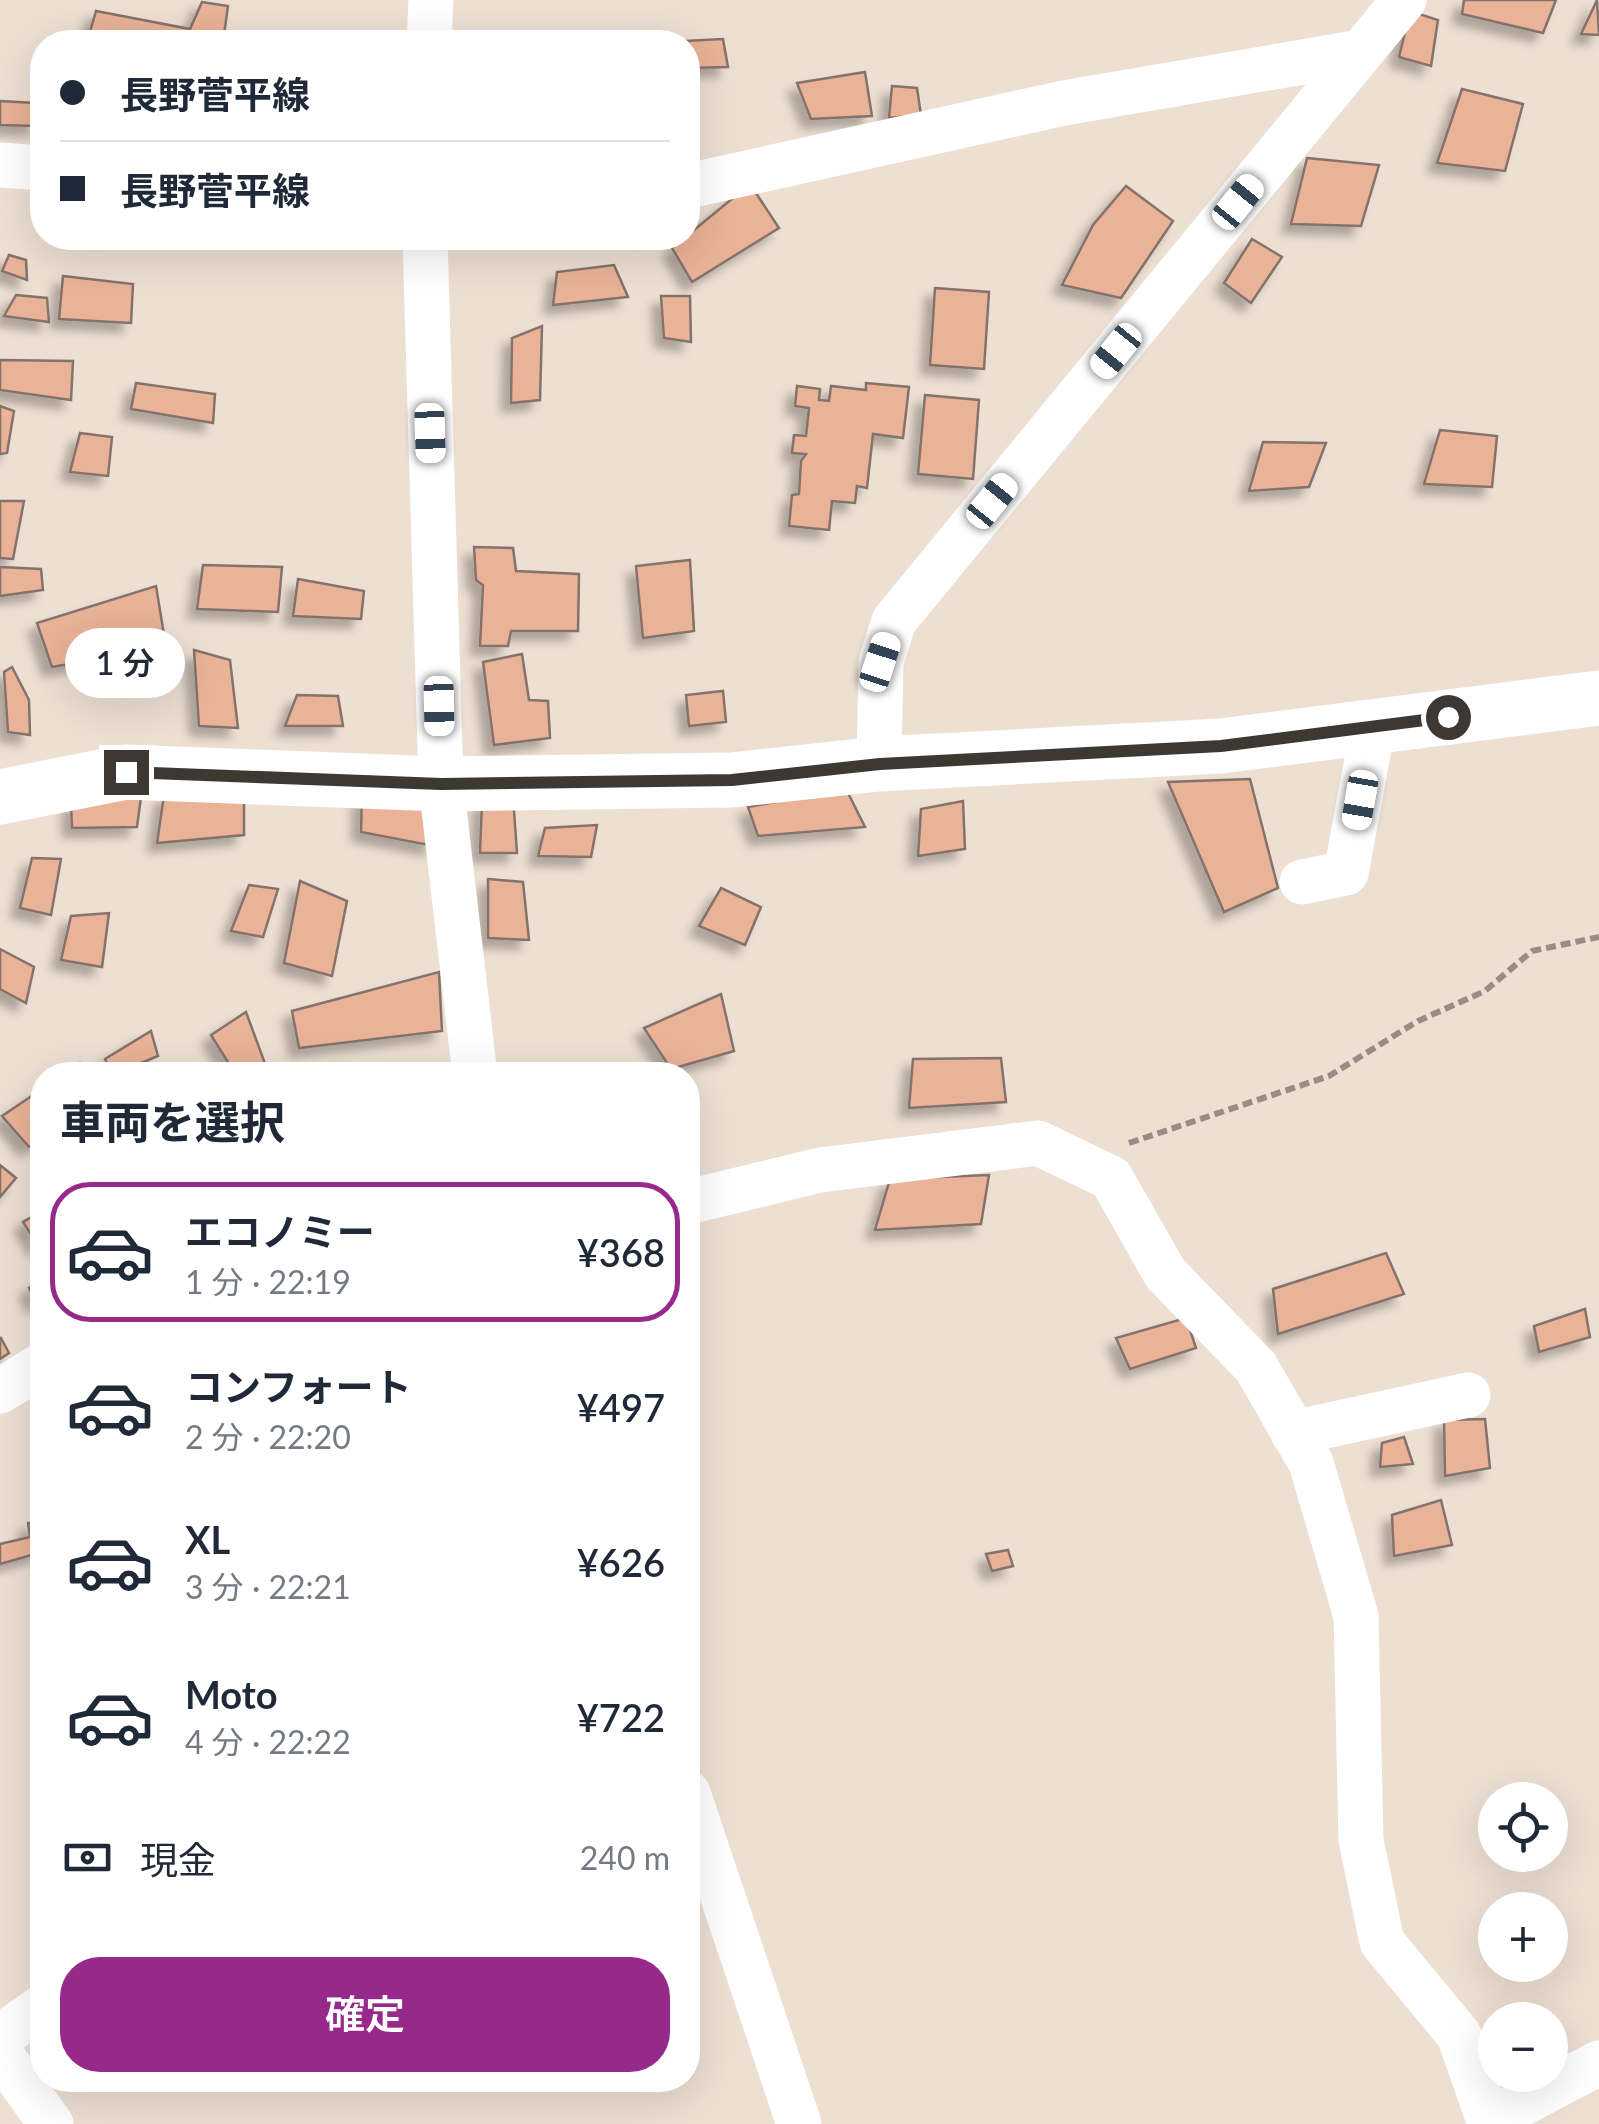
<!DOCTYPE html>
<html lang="ja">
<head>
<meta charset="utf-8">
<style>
  :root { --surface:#fff; --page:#f2f2f3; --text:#1f2937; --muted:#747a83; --line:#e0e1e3; --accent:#96298a }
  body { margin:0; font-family:Lato,"Noto Sans JP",sans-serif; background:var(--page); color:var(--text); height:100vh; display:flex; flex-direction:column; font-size:38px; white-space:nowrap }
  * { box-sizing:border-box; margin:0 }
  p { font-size:32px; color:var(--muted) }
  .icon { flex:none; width:55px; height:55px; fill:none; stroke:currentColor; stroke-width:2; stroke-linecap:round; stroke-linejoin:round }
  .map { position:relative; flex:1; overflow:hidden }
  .drawer { position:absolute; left:30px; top:1062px; width:670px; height:1030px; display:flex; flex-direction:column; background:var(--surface); border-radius:40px; box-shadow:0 10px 40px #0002 }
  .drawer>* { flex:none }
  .hud { position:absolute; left:30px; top:30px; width:670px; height:220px; border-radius:40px; box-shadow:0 10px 40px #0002; display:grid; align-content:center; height:220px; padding:0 30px; background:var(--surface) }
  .buttons { position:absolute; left:1478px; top:1782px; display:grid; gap:20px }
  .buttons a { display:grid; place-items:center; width:90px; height:90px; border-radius:50%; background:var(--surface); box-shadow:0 10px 40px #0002; font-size:50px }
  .end { position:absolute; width:45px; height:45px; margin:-22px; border:12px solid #3e3833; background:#fff; box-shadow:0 0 0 5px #fff }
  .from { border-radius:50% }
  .bubble { position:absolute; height:70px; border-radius:35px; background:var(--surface); box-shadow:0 10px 40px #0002; font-size:32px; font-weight:600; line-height:70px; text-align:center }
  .car { position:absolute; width:30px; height:60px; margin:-30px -15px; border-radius:12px; box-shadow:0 0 8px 2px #0007; background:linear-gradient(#fff 24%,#345 0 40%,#fff 0 76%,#345 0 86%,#fff 0) }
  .hud b { display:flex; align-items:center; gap:35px; height:95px; font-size:38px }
  .hud b+b { border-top:2px solid var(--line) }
  .hud i { width:25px; height:25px; background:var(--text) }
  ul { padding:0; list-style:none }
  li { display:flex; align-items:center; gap:30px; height:140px; margin:0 20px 15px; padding:0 10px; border:5px solid transparent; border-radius:40px }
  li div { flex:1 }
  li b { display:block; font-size:38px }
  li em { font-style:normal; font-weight:600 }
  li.current { border-color:var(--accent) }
  li>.icon { width:90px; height:90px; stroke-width:1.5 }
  h2 { padding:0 30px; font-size:45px; line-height:120px }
  .pay { display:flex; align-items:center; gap:25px; height:110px; padding:0 30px; font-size:38px }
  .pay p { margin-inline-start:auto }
  .action { display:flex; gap:20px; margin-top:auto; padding:20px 30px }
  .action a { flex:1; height:115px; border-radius:40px; background:var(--accent); color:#fff; font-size:40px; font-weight:600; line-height:115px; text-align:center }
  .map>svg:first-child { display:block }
  .building { fill:#eab297; stroke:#84736c; stroke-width:2.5; filter:url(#shadow) }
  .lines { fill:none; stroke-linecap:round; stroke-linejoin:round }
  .path { stroke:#978d84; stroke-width:6; stroke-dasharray:10 5; stroke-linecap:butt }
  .minor { stroke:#fff; stroke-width:45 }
  .major { stroke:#fff; stroke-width:55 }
  .route { stroke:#3e3833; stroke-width:12 }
</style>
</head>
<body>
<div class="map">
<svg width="1599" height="2124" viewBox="0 0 1599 2124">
  <defs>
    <filter id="shadow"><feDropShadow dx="-9" dy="9" stdDeviation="5" flood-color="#0004"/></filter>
  </defs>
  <rect width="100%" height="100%" fill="#eddfd2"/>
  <g class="building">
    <path d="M 1464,0 L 1556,0 L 1543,33 L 1462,14 Z"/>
    <path d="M 1597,0 L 1599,35 L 1581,34 Z"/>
    <path d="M 202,2 L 228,6 L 223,42 L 87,42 L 96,11 L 190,29 Z"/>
    <path d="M 1410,11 L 1438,20 L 1431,66 L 1399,57 Z"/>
    <path d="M 723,39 L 728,67 L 688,68 L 688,42 L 665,42 Z"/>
    <path d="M 865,72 L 872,116 L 811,119 L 797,83 Z"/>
    <path d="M 892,86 L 917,88 L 921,115 L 889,118 Z"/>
    <path d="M 1462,89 L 1523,104 L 1505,171 L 1437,163 Z"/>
    <path d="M 0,101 L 35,103 L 38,126 L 0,125 Z"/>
    <path d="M 1307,158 L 1379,165 L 1361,226 L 1291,224 Z"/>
    <path d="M 750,184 L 779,228 L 692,282 L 672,248 Z"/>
    <path d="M 1126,186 L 1173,221 L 1121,298 L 1062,285 L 1093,225 Z"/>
    <path d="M 1252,239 L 1282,257 L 1251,303 L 1224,283 Z"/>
    <path d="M 9,255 L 26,260 L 27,280 L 2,271 Z"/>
    <path d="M 614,265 L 628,297 L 553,305 L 557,272 Z"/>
    <path d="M 63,276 L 133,284 L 131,323 L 59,319 Z"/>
    <path d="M 935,288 L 989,292 L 984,369 L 930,365 Z"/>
    <path d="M 16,295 L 47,298 L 49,322 L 4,316 Z"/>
    <path d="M 661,296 L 690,296 L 691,342 L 664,338 Z"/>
    <path d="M 542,326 L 540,400 L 511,403 L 512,338 Z"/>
    <path d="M 0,360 L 73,361 L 71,400 L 0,390 Z"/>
    <path d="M 136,383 L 215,394 L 213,423 L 131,409 Z"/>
    <path d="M 866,383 L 909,387 L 903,438 L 873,434 L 867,488 L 857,486 L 855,503 L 832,501 L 829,530 L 789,526 L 792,495 L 799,494 L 801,461 L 806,454 L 792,453 L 794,435 L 806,436 L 809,408 L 795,406 L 797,386 L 820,389 L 819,400 L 829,401 L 831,386 L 866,390 Z"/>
    <path d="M 925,395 L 979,400 L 973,479 L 918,474 Z"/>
    <path d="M 0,406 L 14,411 L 7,453 L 0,454 Z"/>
    <path d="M 1440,430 L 1497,436 L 1492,487 L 1424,484 Z"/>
    <path d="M 80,433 L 112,437 L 108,476 L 70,472 Z"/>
    <path d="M 1263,442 L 1326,443 L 1309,487 L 1249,491 Z"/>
    <path d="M 0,501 L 24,501 L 13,559 L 0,558 Z"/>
    <path d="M 474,547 L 513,548 L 516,571 L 579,574 L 578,631 L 511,631 L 508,646 L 480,646 L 483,585 L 476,580 Z"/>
    <path d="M 690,560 L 694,631 L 643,638 L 636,566 Z"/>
    <path d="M 203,565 L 282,567 L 278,612 L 197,609 Z"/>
    <path d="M 0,567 L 41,569 L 43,590 L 0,596 Z"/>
    <path d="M 298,579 L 364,591 L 361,619 L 293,616 Z"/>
    <path d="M 156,586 L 166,647 L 52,667 L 37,623 Z"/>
    <path d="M 194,650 L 230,660 L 238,728 L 199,726 Z"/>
    <path d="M 522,654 L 529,700 L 548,701 L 550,738 L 494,745 L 483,662 Z"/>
    <path d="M 12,667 L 29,700 L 30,735 L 8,732 L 4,672 Z"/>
    <path d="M 723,691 L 726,722 L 689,726 L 686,695 Z"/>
    <path d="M 297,695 L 338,696 L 343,726 L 285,726 Z"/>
    <path d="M 1250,779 L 1278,888 L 1224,912 L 1168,782 Z"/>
    <path d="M 846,789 L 865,827 L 758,836 L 748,807 Z"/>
    <path d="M 244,793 L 244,835 L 157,843 L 164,795 Z"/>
    <path d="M 362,794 L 431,800 L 434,846 L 361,832 Z"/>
    <path d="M 513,796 L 517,853 L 480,853 L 482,801 Z"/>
    <path d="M 141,797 L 137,827 L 72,828 L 71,803 Z"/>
    <path d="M 963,801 L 965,849 L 918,856 L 921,809 Z"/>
    <path d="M 597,825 L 591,857 L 538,856 L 545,828 Z"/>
    <path d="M 32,858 L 61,859 L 51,915 L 20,908 Z"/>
    <path d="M 488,879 L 523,882 L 529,940 L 488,938 Z"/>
    <path d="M 300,881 L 347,901 L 332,976 L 284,963 Z"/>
    <path d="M 249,885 L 278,889 L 263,937 L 231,931 Z"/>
    <path d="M 721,888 L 761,907 L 745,945 L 699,926 Z"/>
    <path d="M 109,913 L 102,967 L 61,960 L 71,916 Z"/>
    <path d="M 0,949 L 34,967 L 26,1003 L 0,989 Z"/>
    <path d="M 439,972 L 442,1031 L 299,1048 L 292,1011 Z"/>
    <path d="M 721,994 L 734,1051 L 671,1069 L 644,1028 Z"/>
    <path d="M 246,1012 L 267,1069 L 236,1075 L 211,1035 Z"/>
    <path d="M 151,1031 L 158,1056 L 112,1075 L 105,1059 Z"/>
    <path d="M 1001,1058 L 1006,1102 L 909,1108 L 913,1059 Z"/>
    <path d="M 80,1063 L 91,1075 L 63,1075 Z"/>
    <path d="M 42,1089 L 42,1139 L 29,1147 L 2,1116 Z"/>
    <path d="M 0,1165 L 16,1178 L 0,1197 Z"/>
    <path d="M 989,1175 L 981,1224 L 875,1230 L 890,1179 Z"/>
    <path d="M 40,1212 L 42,1245 L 39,1247 L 23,1222 Z"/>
    <path d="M 1386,1253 L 1404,1294 L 1278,1334 L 1273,1289 Z"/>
    <path d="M 42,1279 L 42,1300 L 36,1304 L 29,1288 Z"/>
    <path d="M 1585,1309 L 1590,1337 L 1539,1352 L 1534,1326 Z"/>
    <path d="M 1186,1318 L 1196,1348 L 1130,1369 L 1116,1338 Z"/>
    <path d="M 1,1338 L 9,1353 L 0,1359 L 0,1339 Z"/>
    <path d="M 1485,1419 L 1490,1468 L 1445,1476 L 1444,1420 Z"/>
    <path d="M 1404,1437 L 1413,1464 L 1380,1467 L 1382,1443 Z"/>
    <path d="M 1441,1500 L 1452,1545 L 1394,1556 L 1392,1515 Z"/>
    <path d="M 28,1523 L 42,1523 L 42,1552 L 0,1564 L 0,1544 L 30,1537 Z"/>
    <path d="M 1008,1550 L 1013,1566 L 992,1571 L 986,1554 Z"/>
  </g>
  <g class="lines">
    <path class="path" d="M 1129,1143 L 1329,1076 L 1418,1021 L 1485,991 L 1532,951 L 1599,937"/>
    <g class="minor">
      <path d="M 429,42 L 431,0"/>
      <path d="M 0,165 L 42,168"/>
      <path d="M 688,186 L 1064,103 L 1361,52"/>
      <path d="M 425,238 L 441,784 L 475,1075"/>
      <path d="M 879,764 L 881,662 L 894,621 L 1404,0"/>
      <path d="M 1302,882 L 1346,873 L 1373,727"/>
      <path d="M 688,1202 L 820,1170 L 1038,1143 L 1111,1178 L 1165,1273 L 1256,1367 L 1311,1463 L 1356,1616 L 1361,1840 L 1382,1942 L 1459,2035 L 1490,2124"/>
      <path d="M 0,1391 L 42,1365"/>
      <path d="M 1293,1433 L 1468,1395"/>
      <path d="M 688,1793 L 799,2124"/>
      <path d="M 0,2037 L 42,2007"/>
      <path d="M 0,2053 L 51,2124"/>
      <path d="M 1489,2121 L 1599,2063"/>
    </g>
    <path class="major" d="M 0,797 L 126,772 L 441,784 L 732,780 L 879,764 L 1221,746 L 1599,698"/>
  </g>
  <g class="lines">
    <path class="route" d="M 126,772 L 441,784 L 732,780 L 880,764 L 1221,746 L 1448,717"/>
  </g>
</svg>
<div class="buttons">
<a><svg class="icon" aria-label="locate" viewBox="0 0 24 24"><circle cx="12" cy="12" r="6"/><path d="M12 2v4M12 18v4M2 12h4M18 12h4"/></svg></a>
<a>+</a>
<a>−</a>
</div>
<i class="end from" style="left:1448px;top:717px"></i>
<i class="end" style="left:126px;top:772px"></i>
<div class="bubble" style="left:65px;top:628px;width:120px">1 分</div>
<i class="car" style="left:1238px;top:202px;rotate:39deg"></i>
<i class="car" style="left:1116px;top:351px;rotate:219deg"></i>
<i class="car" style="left:430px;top:433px;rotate:178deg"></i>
<i class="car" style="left:992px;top:501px;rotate:39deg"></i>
<i class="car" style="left:880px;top:662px;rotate:18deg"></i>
<i class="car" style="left:439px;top:706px;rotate:179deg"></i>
<i class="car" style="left:1360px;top:800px;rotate:190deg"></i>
<div class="hud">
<b><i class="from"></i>長野菅平線</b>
<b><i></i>長野菅平線</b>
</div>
<section class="drawer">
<h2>車両を選択</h2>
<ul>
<li class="current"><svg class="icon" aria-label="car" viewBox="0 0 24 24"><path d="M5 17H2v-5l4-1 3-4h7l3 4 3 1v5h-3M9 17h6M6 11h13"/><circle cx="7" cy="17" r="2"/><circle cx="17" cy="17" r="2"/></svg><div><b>エコノミー</b><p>1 分 · 22:19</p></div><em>¥368</em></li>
<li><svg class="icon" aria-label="car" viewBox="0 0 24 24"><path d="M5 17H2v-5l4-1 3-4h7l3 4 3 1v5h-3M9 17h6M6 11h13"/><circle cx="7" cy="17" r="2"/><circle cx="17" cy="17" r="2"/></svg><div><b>コンフォート</b><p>2 分 · 22:20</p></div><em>¥497</em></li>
<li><svg class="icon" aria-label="car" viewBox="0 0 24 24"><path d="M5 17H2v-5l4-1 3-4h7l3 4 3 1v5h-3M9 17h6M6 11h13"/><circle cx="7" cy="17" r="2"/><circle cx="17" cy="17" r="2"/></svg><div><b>XL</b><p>3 分 · 22:21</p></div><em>¥626</em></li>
<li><svg class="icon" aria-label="car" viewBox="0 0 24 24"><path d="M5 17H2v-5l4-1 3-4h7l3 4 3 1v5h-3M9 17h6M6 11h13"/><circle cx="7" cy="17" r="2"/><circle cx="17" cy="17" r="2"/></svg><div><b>Moto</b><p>4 分 · 22:22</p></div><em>¥722</em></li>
</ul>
<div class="pay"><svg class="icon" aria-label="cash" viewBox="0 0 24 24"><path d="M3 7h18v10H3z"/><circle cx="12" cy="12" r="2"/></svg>現金<p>240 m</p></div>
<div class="action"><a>確定</a></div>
</section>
</div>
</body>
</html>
